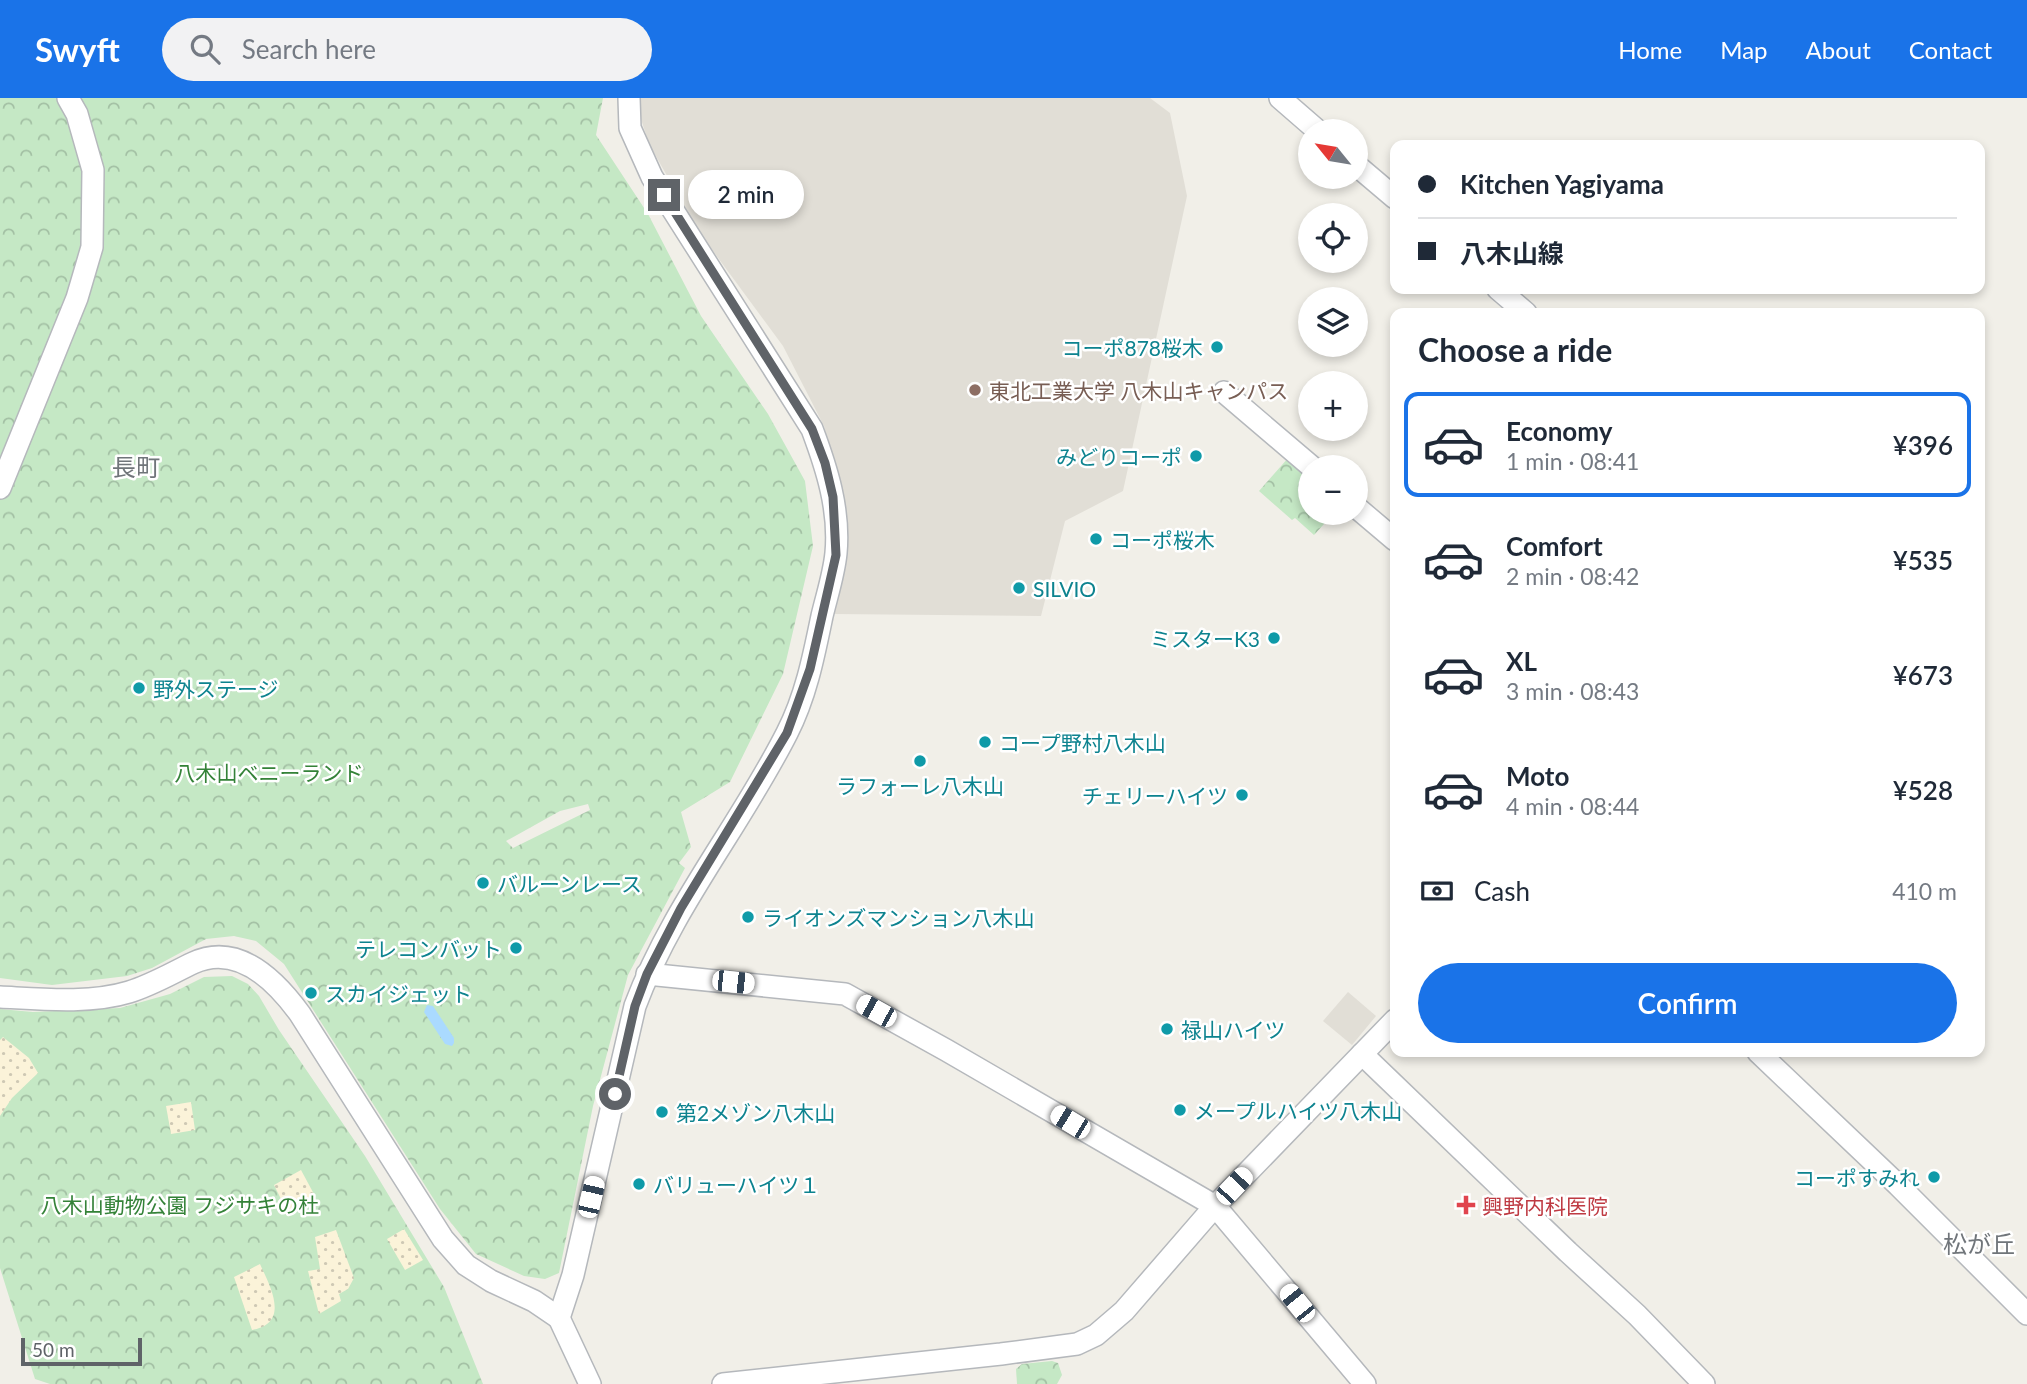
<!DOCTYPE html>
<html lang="en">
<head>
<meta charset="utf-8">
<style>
  :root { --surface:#fff; --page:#f2f2f3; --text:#1f2937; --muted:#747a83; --line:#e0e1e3; --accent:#1a73e8 }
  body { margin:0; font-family:Lato,"Noto Sans JP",sans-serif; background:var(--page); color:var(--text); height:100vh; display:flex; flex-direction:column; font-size:26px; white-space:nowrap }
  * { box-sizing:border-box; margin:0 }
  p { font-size:23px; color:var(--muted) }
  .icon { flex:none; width:38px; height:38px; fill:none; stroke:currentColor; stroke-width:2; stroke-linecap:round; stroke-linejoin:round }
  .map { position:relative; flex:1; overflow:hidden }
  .side { position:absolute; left:1390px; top:210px; width:595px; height:749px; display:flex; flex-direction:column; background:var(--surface); border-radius:14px; box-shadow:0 4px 10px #0003 }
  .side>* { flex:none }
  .guide { position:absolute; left:1390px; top:42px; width:595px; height:154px; border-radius:14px; box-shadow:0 4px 10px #0003; display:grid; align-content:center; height:154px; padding:0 28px; background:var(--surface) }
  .needle { width:46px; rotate:300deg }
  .buttons { position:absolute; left:1298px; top:21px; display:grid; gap:14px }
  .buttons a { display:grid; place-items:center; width:70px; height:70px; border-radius:50%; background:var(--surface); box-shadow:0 4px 10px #0003; font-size:35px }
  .scale { position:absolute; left:21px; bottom:18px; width:121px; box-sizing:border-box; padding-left:7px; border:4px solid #5f6368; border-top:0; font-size:19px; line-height:24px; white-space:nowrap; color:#5f6368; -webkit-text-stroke:5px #fff; paint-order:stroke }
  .end { position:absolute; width:32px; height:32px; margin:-16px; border:9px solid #5f6368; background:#fff; box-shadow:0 0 0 4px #fff }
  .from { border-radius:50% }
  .bubble { position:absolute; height:49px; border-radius:24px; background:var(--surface); box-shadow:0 4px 10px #0003; font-size:23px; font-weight:600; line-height:49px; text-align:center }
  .car { position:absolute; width:21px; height:42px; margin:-21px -10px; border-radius:9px; box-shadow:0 0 5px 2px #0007; background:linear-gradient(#fff 24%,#345 0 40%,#fff 0 76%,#345 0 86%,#fff 0) }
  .guide b { display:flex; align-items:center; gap:24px; height:66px; font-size:26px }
  .guide b+b { border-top:2px solid var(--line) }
  .guide i { width:18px; height:18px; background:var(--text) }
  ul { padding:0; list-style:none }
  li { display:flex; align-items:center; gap:21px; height:105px; margin:0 14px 10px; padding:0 14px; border:4px solid transparent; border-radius:14px }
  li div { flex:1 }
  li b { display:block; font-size:26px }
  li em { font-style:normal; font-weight:600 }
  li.selected { border-color:var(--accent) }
  li>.icon { width:63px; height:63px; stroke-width:1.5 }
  h2 { padding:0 28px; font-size:32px; line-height:84px }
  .pay { display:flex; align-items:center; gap:18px; height:77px; padding:0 28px; font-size:26px }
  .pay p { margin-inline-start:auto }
  .action { display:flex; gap:14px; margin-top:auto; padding:14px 28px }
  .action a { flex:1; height:80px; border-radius:42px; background:var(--accent); color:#fff; font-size:28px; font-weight:600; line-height:80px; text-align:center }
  header { display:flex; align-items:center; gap:42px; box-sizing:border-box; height:98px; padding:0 35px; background:var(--accent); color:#fff }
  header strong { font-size:33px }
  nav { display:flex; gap:38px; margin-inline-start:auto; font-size:24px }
  .search { width:490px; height:63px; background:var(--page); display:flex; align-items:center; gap:18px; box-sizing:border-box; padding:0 24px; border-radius:38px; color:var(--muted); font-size:26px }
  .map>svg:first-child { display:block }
  .education { fill:#e1ded6 }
  .forest { fill:url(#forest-crowns); fill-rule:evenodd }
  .sand { fill:url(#sand-dots) }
  .water { fill:#aadaff }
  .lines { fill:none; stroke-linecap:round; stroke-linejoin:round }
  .minor-casing { stroke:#b5b8bc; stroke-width:24 }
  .minor { stroke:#fff; stroke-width:21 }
  .route { stroke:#5f6368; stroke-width:9 }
  .culture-dot { fill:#0f9aa8; stroke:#fff; stroke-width:2.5 }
  .education-dot { fill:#8d6e63; stroke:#fff; stroke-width:2.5 }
  .health-dot { fill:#e0444e; stroke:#fff; stroke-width:2.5 }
  .labels { text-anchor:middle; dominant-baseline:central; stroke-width:5; stroke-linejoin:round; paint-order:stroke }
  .culture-label { font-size:21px; fill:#0d838f; stroke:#fff; text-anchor:start }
  .education-label { font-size:21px; fill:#785e54; stroke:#fff; text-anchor:start }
  .park-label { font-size:21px; fill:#348238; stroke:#fff }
  .health-label { font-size:21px; fill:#be3a42; stroke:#fff; text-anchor:start }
  .quarter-label { font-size:24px; fill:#70757a; stroke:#fff }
</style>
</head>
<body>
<header>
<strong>Swyft</strong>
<div class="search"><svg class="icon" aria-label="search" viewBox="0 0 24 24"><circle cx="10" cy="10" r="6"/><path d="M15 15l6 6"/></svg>Search here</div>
<nav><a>Home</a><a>Map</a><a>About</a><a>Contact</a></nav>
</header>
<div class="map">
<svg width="2027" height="1286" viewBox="0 0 2027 1286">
  <defs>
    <pattern id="forest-crowns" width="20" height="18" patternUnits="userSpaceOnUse" patternTransform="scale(1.75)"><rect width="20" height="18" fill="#c5e8c5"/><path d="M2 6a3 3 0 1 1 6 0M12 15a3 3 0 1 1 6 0" fill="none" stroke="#a3c0a4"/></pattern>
    <pattern id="sand-dots" width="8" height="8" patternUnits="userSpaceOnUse" patternTransform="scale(1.75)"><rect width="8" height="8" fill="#fbf3d9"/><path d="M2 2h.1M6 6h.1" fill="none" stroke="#cec8b4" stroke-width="1.8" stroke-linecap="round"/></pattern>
  </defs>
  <rect width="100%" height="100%" fill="#f1efe8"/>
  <g class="education">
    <path d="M 641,0 L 1150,0 L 1170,15 L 1187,98 L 1123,393 L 1065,423 L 1041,518 L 834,516 L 847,448 L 841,396 L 824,328 L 783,248 L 699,134 L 649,46 L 641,21 Z"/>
    <path d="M 1348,894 L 1376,918 L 1352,947 L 1323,923 Z"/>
  </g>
  <g class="forest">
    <path d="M 0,0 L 603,0 L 596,37 L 648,116 L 701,218 L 768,316 L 805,383 L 813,448 L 783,576 L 730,684 L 681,714 L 691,749 L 679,765 L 685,770 L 628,877 L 593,1008 L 559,1175 L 545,1181 L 524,1178 L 476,1156 L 440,1111 L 284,866 L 256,843 L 234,838 L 206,841 L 152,870 L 127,878 L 52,887 L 0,880 ZM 588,706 L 590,712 L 513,750 L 506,743 L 560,713 Z"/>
    <path d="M 1289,359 L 1311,378 L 1311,415 L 1334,415 L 1314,437 L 1295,420 L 1292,422 L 1259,393 Z"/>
    <path d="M 232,878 L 248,886 L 259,898 L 279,932 L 365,1058 L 444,1189 L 483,1286 L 50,1286 L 35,1281 L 0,1170 L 0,911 L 33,914 L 120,910 L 170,896 L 204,879 Z"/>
    <path d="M 1052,1263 L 1058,1265 L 1062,1277 L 1057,1286 L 1017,1286 L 1016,1271 L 1022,1266 Z"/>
  </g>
  <g class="sand">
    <path d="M 3,939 L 29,960 L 38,975 L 12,1000 L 0,1018 L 0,942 Z"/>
    <path d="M 191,1004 L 195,1032 L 171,1036 L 166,1008 Z"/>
    <path d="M 301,1072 L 315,1098 L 287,1113 L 274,1087 Z"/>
    <path d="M 404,1131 L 423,1162 L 405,1172 L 387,1141 Z"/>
    <path d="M 336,1132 L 354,1180 L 348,1191 L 339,1196 L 341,1203 L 319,1216 L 308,1173 L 320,1171 L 315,1139 Z"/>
    <path d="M 260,1166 C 270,1188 291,1225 252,1232 L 234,1179 Z"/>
  </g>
  <path class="water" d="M 427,907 L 433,908 L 454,940 L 454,945 L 452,948 L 445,946 L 424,914 Z"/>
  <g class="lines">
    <defs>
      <g id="minor">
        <path d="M 1280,0 L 1318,33"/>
        <path d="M 1356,67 L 1395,100"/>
        <path d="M 1498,191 L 1526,215"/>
        <path d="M 1224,294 L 1312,369"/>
        <path d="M 0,390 L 77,200 L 92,149 L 93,72 L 77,16 L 68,0"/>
        <path d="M 1356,409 L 1395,442"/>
        <path d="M 647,876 L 845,896 L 946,952 L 1215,1108 L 1365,1286"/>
        <path d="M 0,899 C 40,901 90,906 129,894 C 152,887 172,875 193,865 C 238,844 276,883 300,916 L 443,1141 L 466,1167 L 491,1183 L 534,1203 L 559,1220"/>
        <path d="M 1758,954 L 1898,1087 L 2027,1216"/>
        <path d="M 1362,956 L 1568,1154 L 1637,1217 L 1704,1286"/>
        <path d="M 559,1220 L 573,1177 L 635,908 C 672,809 740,728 787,635 C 806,598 814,557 822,518 C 827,497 834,476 836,455 C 840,412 827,371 812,331 L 652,79 L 630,30 L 629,0"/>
        <path d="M 559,1220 L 590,1286"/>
        <path d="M 723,1286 L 1001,1256 L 1077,1246 L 1096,1237 L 1124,1213 L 1215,1108 L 1395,922"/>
      </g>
    </defs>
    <use href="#minor" class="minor-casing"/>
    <use href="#minor" class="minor"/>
  </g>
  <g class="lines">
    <path class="route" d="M 615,996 L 635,908 L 647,876 L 681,810 L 787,635 L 810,571 L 836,457 L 833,399 L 825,365 L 812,331 L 664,97"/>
  </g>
  <g class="culture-dot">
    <circle cx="1217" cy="249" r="7"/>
    <circle cx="1196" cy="358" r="7"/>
    <circle cx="1096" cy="441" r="7"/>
    <circle cx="1019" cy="490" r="7"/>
    <circle cx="1274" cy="540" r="7"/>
    <circle cx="139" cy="590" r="7"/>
    <circle cx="985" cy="644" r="7"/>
    <circle cx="920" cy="663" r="7"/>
    <circle cx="1242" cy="697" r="7"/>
    <circle cx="483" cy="785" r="7"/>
    <circle cx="748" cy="819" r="7"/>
    <circle cx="516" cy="850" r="7"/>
    <circle cx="311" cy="895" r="7"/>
    <circle cx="1167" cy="931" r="7"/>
    <circle cx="1180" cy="1012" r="7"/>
    <circle cx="662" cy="1014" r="7"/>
    <circle cx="1934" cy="1079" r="7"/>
    <circle cx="639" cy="1086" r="7"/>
  </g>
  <circle class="education-dot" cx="975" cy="292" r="7"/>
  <path class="health-dot" d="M1462.5 1096.5h7v7h7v7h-7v7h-7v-7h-7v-7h7z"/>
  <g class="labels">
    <g class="culture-label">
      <text x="1203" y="249" text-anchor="end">コーポ878桜木</text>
      <text x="1182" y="358" text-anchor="end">みどりコーポ</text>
      <text x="1110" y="441">コーポ桜木</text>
      <text x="1033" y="490">SILVIO</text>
      <text x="1260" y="540" text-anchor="end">ミスターK3</text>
      <text x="153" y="590">野外ステージ</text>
      <text x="999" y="644">コープ野村八木山</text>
      <text x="920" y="687" text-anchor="middle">ラフォーレ八木山</text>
      <text x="1228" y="697" text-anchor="end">チェリーハイツ</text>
      <text x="497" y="785">バルーンレース</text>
      <text x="762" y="819">ライオンズマンション八木山</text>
      <text x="502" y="850" text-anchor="end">テレコンバット</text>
      <text x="325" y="895">スカイジェット</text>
      <text x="1181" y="931">禄山ハイツ</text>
      <text x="1194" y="1012">メープルハイツ八木山</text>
      <text x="676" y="1014">第2メゾン八木山</text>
      <text x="1920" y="1079" text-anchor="end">コーポすみれ</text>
      <text x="653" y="1086">バリューハイツ１</text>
    </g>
    <g class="education-label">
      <text x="989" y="292">東北工業大学 八木山キャンパス</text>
    </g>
    <g class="park-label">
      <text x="269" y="674">八木山ベニーランド</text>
      <text x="180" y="1106">八木山動物公園 フジサキの杜</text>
    </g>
    <g class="health-label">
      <text x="1482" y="1107">興野内科医院</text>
    </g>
    <g class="quarter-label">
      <text x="136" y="368">長町</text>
      <text x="1979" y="1145">松が丘</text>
    </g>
  </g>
</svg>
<div class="buttons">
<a><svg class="needle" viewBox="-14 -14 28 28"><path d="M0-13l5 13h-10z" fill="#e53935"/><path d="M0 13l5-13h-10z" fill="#747a83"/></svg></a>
<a><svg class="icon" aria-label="locate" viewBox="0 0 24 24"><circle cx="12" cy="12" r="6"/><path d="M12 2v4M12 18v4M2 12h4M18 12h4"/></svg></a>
<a><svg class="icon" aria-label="layers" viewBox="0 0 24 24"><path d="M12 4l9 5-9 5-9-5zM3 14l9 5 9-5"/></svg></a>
<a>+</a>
<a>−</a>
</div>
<div class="scale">50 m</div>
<i class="end from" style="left:615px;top:996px"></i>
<i class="end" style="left:664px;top:97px"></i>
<div class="bubble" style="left:688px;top:72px;width:116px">2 min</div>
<i class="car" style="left:733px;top:884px;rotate:96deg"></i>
<i class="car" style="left:876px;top:913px;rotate:299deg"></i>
<i class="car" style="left:1070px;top:1024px;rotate:301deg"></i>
<i class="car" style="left:1234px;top:1088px;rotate:43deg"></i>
<i class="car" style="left:591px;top:1099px;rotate:13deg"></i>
<i class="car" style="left:1297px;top:1205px;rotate:321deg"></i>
<div class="guide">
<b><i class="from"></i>Kitchen Yagiyama</b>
<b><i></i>八木山線</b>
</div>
<section class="side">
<h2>Choose a ride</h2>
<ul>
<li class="selected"><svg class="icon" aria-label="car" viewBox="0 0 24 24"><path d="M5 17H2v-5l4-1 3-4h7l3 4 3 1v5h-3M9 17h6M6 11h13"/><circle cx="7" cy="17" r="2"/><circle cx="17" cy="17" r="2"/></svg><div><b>Economy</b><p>1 min · 08:41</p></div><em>¥396</em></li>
<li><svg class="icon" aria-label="car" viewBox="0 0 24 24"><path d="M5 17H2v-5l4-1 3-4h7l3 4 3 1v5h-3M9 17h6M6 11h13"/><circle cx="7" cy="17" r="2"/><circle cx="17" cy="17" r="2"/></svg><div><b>Comfort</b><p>2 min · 08:42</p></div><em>¥535</em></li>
<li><svg class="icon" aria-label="car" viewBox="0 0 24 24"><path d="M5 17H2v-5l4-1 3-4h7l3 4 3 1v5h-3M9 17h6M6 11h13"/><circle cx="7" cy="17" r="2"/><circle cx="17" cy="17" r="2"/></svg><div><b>XL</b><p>3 min · 08:43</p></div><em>¥673</em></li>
<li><svg class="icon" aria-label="car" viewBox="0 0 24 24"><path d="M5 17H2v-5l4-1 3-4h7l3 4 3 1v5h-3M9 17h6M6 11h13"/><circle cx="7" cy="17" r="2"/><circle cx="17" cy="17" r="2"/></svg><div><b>Moto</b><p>4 min · 08:44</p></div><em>¥528</em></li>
</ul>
<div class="pay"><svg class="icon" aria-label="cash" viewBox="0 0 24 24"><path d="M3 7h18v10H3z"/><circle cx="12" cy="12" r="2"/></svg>Cash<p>410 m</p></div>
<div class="action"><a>Confirm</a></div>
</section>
</div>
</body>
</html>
